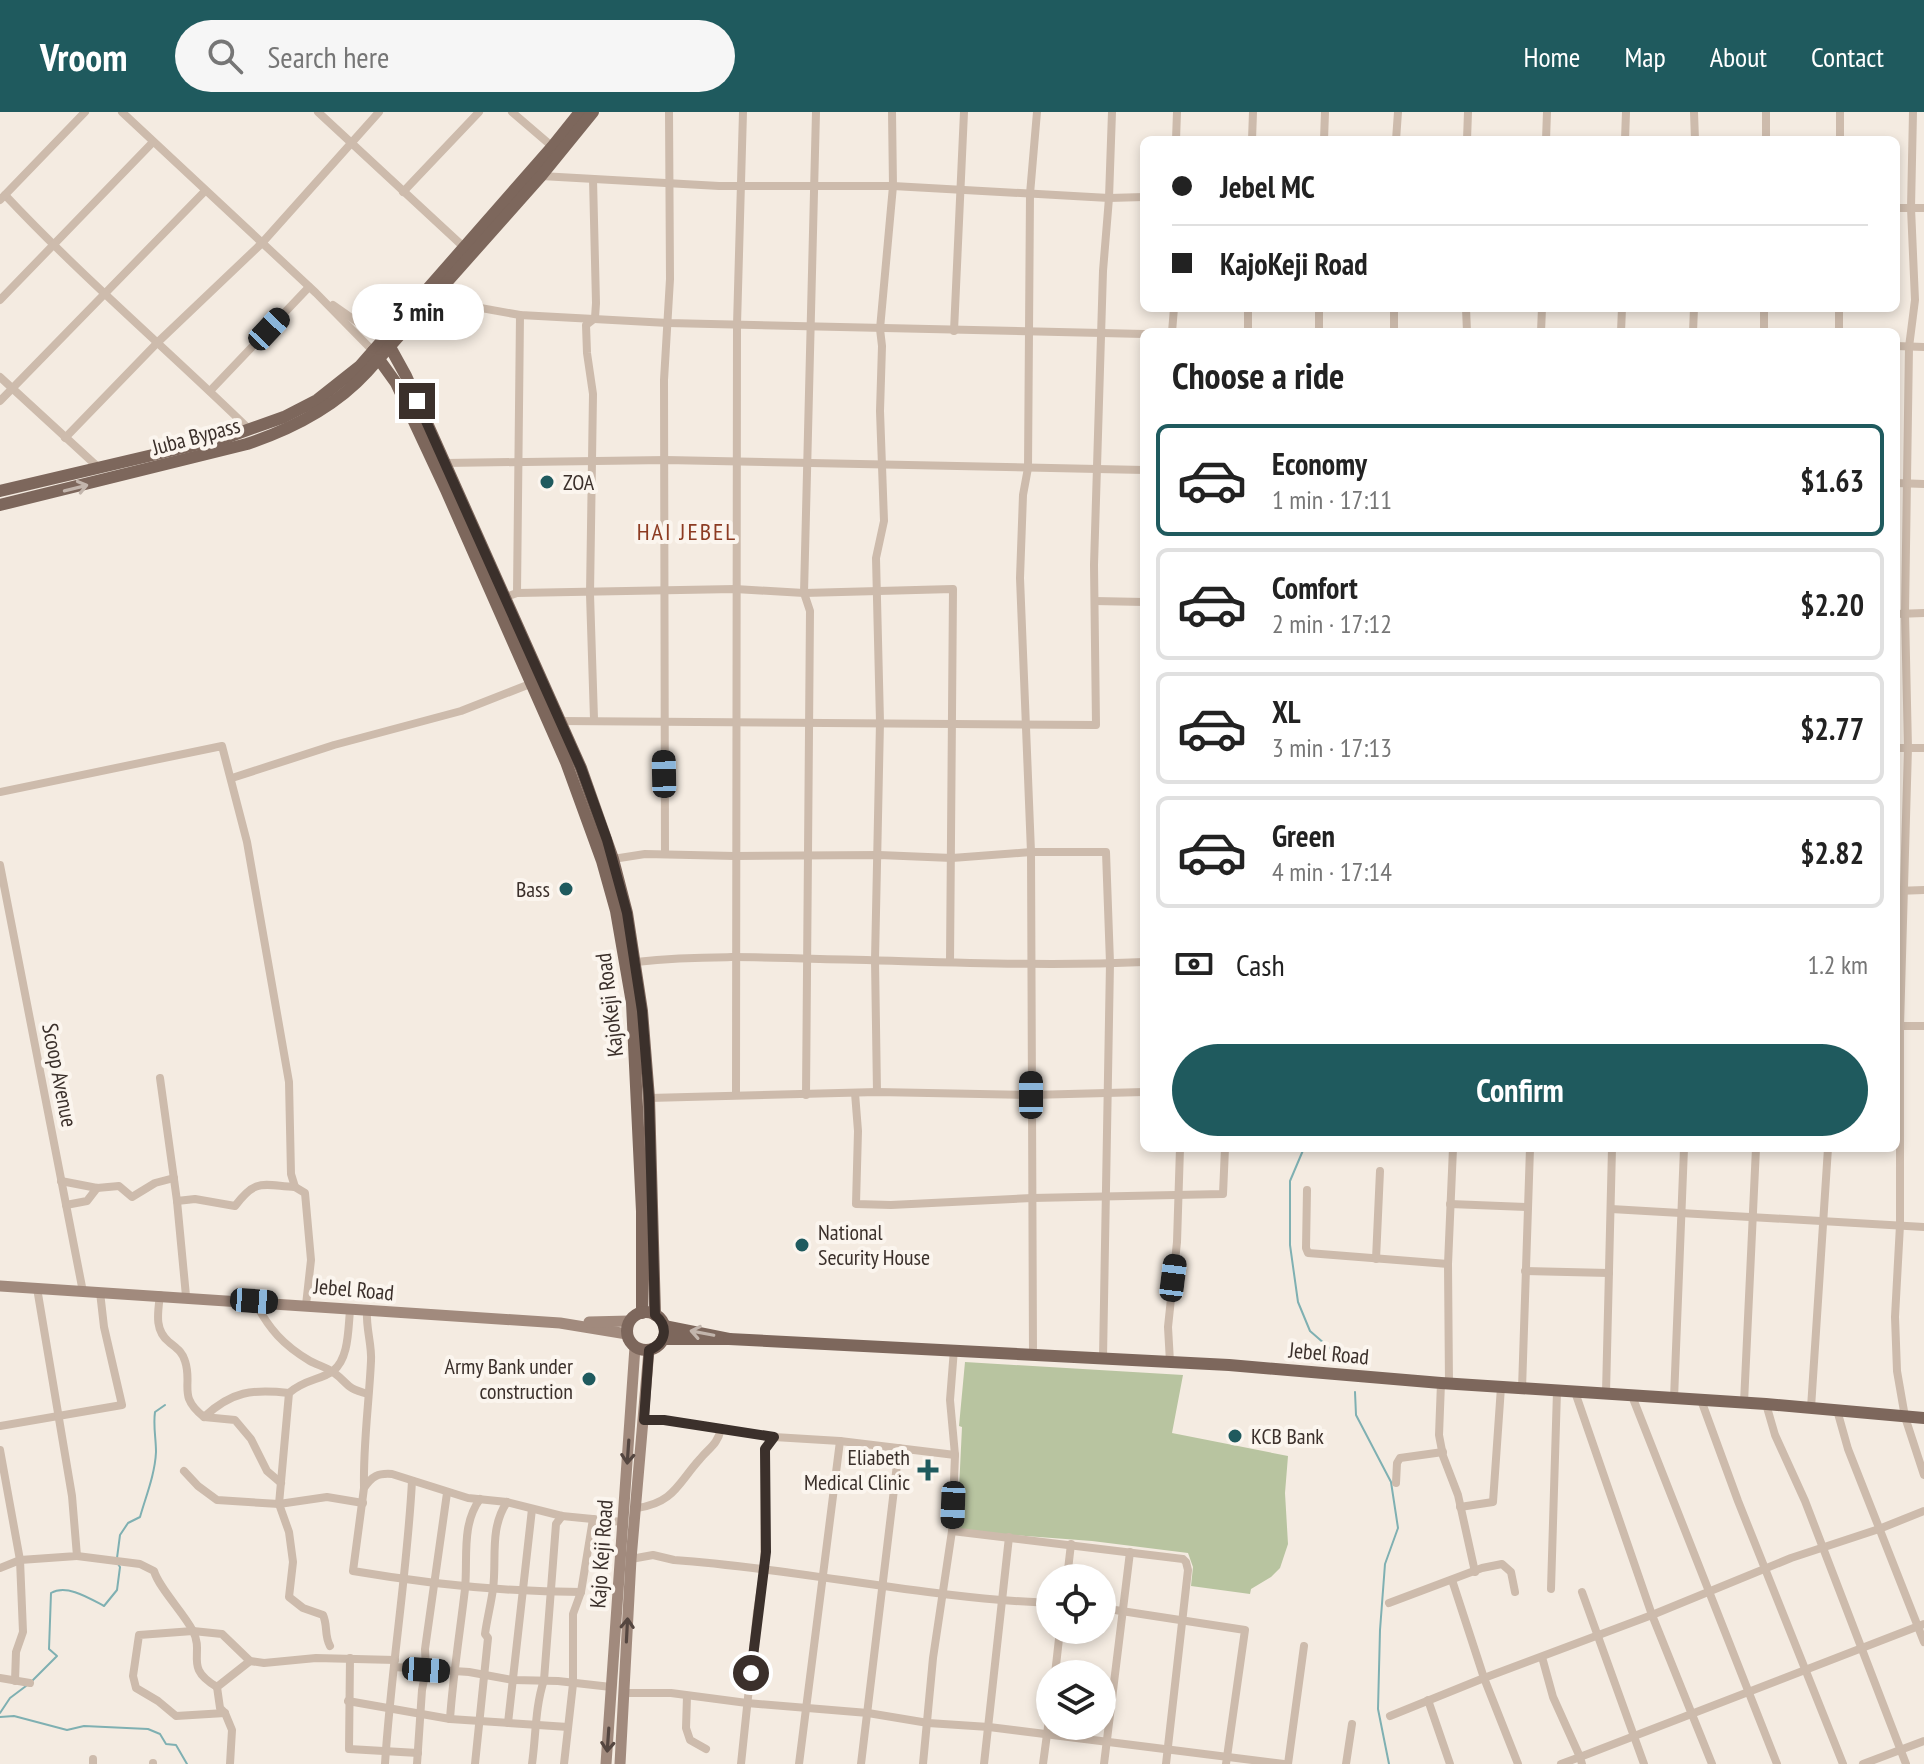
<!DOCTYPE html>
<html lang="en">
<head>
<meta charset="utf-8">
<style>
  :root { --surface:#fff; --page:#f6f6f6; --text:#222; --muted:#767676; --line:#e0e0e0; --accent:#1f5a5e }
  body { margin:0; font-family:"PT Sans Narrow",sans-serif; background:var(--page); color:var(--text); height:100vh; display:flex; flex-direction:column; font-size:30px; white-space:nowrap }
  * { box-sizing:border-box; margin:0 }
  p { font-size:26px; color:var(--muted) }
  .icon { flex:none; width:44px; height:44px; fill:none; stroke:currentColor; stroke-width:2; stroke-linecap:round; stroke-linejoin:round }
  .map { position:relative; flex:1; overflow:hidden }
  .side { position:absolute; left:1140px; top:216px; width:760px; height:824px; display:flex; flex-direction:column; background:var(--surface); border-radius:12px; box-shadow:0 4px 12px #0003 }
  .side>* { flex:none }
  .banner { position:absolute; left:1140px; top:24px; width:760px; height:176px; border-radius:12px; box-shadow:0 4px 12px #0003; display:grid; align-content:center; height:176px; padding:0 32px; background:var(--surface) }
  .fabs { position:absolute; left:1036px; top:1452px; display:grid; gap:16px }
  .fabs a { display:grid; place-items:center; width:80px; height:80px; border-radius:50%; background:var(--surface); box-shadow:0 4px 12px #0003; font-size:40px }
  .end { position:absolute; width:36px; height:36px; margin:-18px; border:10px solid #3b302b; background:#fff; box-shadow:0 0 0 4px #fff }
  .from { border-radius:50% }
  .bubble { position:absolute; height:56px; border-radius:28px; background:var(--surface); box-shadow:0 4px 12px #0003; font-size:26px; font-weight:600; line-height:56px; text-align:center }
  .car { position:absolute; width:24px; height:48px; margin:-24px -12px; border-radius:10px; box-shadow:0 0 6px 2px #0007; background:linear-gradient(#222 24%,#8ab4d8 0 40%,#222 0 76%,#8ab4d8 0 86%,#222 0) }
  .banner b { display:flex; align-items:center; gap:28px; height:76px; font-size:30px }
  .banner b+b { border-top:2px solid var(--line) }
  .banner i { width:20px; height:20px; background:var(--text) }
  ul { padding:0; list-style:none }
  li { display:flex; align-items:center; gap:24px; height:112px; margin:0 16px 12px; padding:0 16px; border:4px solid var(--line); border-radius:12px }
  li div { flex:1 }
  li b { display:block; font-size:30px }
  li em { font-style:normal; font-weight:600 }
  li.on { border-color:var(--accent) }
  li>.icon { width:72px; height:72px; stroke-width:1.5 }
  h2 { padding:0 32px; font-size:36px; line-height:96px }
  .pay { display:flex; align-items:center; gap:20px; height:88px; padding:0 32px; font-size:30px }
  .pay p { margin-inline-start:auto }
  .button { display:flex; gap:16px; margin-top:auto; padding:16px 32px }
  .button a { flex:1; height:92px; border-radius:48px; background:var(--accent); color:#fff; font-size:32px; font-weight:600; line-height:92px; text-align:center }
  header { display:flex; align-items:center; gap:48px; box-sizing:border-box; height:112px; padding:0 40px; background:var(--accent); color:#fff }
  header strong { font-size:38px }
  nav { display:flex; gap:44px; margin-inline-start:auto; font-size:28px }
  .search { width:560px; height:72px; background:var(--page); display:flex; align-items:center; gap:20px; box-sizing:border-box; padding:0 28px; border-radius:44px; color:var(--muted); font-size:30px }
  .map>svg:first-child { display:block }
  .green { fill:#b8c4a0 }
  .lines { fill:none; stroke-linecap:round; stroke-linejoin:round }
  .stream { stroke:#7fb0b2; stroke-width:2 }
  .street { stroke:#cdbbac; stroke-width:8 }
  .secondary { stroke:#a18a7d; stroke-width:11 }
  .primary { stroke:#7d675c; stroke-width:12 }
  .oneway { stroke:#c2b5ac }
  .oneway2 { stroke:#544640 }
  .route { stroke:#3b302b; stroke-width:10 }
  .poi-dot { fill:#1f5a5e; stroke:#fbf5ee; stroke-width:3 }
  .labels { text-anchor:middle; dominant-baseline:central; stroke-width:8; stroke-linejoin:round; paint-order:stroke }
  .street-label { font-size:22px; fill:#3b302b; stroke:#fbf5ee }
  .poi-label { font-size:22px; fill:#3b302b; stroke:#fbf5ee; text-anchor:start }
  .neighbourhood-label { font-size:24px; letter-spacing:2px; fill:#8c3b22; stroke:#fbf5ee }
</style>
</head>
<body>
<header>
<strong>Vroom</strong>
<div class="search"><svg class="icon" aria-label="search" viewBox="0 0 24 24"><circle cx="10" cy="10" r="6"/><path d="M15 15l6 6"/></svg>Search here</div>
<nav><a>Home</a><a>Map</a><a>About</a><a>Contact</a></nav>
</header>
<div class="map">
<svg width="1924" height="1652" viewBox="0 0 1924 1652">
  <rect width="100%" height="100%" fill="#f4ebe1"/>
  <path class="green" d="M 965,1250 L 1183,1263 L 1172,1321 L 1288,1344 L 1285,1381 L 1288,1432 L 1280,1456 L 1271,1465 L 1251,1477 L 1250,1482 L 1191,1474 L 1193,1455 L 1188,1441 L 1092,1429 L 957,1419 L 962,1315 L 959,1314 Z"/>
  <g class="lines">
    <g class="stream">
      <path d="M 1304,1036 L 1290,1069 L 1290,1133 L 1298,1190 L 1310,1219 L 1348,1252"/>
      <path d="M 1355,1280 L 1356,1303 L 1391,1370 L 1398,1416 L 1385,1452 L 1380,1518 L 1378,1597 L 1389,1652"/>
      <path d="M 117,1446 L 120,1423 L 128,1411 L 140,1405 C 146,1384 155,1362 156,1340 C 156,1326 153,1314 155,1300 L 165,1293"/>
      <path d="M 31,1570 L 57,1544 L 49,1537 L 51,1481 C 67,1472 89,1486 104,1494 L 117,1478 L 120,1455 L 118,1452"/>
      <path d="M 0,1601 L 10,1586 L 26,1574"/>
      <path d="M 0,1605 L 14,1604 L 67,1618 L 84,1614 L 148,1617 L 160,1622 L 166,1632 L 176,1633 L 187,1652"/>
    </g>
    <g class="street">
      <path d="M 122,0 L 316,181 L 373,239"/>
      <path d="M 318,0 L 467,138"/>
      <path d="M 512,0 L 554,36"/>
      <path d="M 1694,0 L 1695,28"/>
      <path d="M 1766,0 L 1766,28"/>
      <path d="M 1840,0 L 1840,28"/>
      <path d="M 1913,0 L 1911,96 L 1915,188 L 1909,235 L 1905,501 L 1908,636 L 1900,914 L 1900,1113 L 1895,1205 L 1897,1259 L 1905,1305 L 1924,1363"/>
      <path d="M 1176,28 L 1177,0"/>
      <path d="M 1252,28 L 1253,0"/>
      <path d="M 1324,28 L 1325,0"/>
      <path d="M 1396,28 L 1398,0"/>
      <path d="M 1467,28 L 1468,0"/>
      <path d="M 1546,28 L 1547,0"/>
      <path d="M 1625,28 L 1626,0"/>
      <path d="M 541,64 L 719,74 L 893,74 L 1109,86 L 1144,85"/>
      <path d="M 593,67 L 596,191 L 595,206 L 586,213 L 587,241 L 593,282 L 590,482 L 594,607"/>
      <path d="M 403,80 L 479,0"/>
      <path d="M 5,83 C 83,166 169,239 250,318"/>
      <path d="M 0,88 L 85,0"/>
      <path d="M 1896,96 L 1924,96"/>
      <path d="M 431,187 L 520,203 L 668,211 L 1144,222"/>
      <path d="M 0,188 L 153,30"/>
      <path d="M 333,193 L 383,228"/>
      <path d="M 1394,196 L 1394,220"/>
      <path d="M 1466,196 L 1467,220"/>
      <path d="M 954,219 L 964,0"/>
      <path d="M 1172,220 L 1174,196"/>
      <path d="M 1248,220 L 1248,196"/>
      <path d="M 1319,220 L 1319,196"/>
      <path d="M 1541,220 L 1542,196"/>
      <path d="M 1621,220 L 1622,196"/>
      <path d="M 1693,220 L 1694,196"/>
      <path d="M 1764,220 L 1764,196"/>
      <path d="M 1839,220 L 1839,196"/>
      <path d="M 1896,234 L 1924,235"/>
      <path d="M 0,265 L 99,356"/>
      <path d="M 210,279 L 309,175"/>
      <path d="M 0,289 L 205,79"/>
      <path d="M 65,326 L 158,230 L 262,131 L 379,0"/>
      <path d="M 445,351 L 666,348 L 1144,358"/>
      <path d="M 1896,371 L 1924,372"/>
      <path d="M 517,481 L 735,477 L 804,481 L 953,477 L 950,850"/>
      <path d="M 503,486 L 517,481 L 520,203"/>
      <path d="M 1095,489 L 1144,490"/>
      <path d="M 1896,502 L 1924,501"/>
      <path d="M 561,609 L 1096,613 L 1094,453 L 1103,159 L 1109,86 L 1112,0"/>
      <path d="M 1896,636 L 1924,636"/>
      <path d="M 232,666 L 334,633 L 461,599 L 530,572"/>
      <path d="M 0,680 L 222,634 L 247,730 L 289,970 L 291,1062 L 295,1075 L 305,1081 L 311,1148 L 306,1193"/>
      <path d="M 665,742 L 664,268 L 670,167 L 669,0"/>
      <path d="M 613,747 L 645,742 L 735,744 L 879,743 L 952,746 L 1031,740 L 1106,740 L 1110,851 L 1103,1246"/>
      <path d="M 0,753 L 83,1180"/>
      <path d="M 1896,779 L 1924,778"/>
      <path d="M 636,850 C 697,843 758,845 820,847 C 927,849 1036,855 1144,850"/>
      <path d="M 1897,914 L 1924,914"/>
      <path d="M 160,966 L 177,1089 L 186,1184"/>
      <path d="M 877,980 L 875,848 L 880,610 L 876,446 L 884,409 L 880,299 L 882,234 L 880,217 L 893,74 L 892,0"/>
      <path d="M 855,981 L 858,1019 L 856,1092 L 891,1093 L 1032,1086 L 1223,1082 L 1225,1036"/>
      <path d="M 736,983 L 737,213 L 743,0"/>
      <path d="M 806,983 L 810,499 L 804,481 L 816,0"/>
      <path d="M 649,986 L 877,980 L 1031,983 L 1144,980"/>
      <path d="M 61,1069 L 97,1076 L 119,1074 L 132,1085 L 155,1071 L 174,1066"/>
      <path d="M 1307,1078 L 1306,1136 L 1308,1141 L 1448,1152"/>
      <path d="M 177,1089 L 195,1087 L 235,1094 C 256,1066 262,1073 295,1075"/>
      <path d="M 1450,1092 L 1528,1095"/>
      <path d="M 66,1093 L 87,1089 L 97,1076"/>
      <path d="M 1611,1097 L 1924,1115"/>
      <path d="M 1376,1147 L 1380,1059"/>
      <path d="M 1525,1159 L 1609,1161"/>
      <path d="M 160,1183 C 158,1200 154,1218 169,1230 C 176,1236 182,1239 185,1249 C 193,1273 177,1284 204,1305 L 235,1308 L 251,1327 L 267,1359 L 281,1371"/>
      <path d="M 255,1190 C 269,1217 283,1233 310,1249 C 317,1253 326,1255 333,1260 C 351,1273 343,1275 368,1282"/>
      <path d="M 1033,1242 L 1031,740 L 1020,466 L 1023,383 L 1028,356 L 1030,82 L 1037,0"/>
      <path d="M 1170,1250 L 1168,1215 L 1177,1130 L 1180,1036"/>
      <path d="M 1441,1271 L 1439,1323 L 1443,1344 L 1458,1383 L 1475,1460"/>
      <path d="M 1449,1272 L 1448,1152 L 1453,1036"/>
      <path d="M 1522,1277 L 1530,1036"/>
      <path d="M 1575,1280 L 1652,1503 L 1712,1652"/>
      <path d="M 1606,1281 L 1612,1036"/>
      <path d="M 1632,1284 L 1777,1652"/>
      <path d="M 1674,1287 L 1684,1036"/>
      <path d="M 1701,1288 L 1738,1389 L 1843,1652"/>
      <path d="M 1744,1291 L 1756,1036"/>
      <path d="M 1766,1292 L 1775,1323 L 1805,1389 L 1906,1652"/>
      <path d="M 1811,1296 L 1828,1036"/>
      <path d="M 1837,1298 L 1848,1337 L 1924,1530"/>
      <path d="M 204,1305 C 232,1279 252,1277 289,1281"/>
      <path d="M 644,1308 L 664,1308 L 774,1325 L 840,1329 L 955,1343"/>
      <path d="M 0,1314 L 122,1293 L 104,1215 L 100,1180"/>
      <path d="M 0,1338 L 20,1448 L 23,1520 L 16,1540 L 15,1569"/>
      <path d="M 184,1359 L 198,1374 L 217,1388 L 279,1392 L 327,1385 L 363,1391"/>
      <path d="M 1396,1371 L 1397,1351 L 1400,1346 L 1443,1340"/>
      <path d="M 364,1375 C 363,1333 369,1291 371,1249 C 372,1233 366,1217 367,1200"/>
      <path d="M 1460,1395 L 1493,1390 L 1501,1275"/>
      <path d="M 637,1396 C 674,1391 678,1371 700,1347 C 710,1335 717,1333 721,1317"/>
      <path d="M 952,1419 L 1183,1447 L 1186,1450 L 1188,1458 L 1166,1652"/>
      <path d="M 77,1444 L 140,1452 L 154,1459 C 159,1476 183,1500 193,1519 C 205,1543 183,1555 217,1575"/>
      <path d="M 631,1447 L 653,1443 L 674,1448 C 800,1457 924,1486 1050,1491"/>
      <path d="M 0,1456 L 20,1448 L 77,1444 L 72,1384 L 37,1176"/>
      <path d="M 1067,1466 L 1071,1432"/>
      <path d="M 1551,1477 L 1557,1279"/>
      <path d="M 581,1480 C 504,1480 429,1472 353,1459 L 364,1376 C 372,1364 378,1361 392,1362 L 468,1386 L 507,1390 L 562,1404 L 623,1410"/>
      <path d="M 1582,1480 L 1644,1652"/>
      <path d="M 1389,1491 L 1482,1456 L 1502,1452 L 1511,1460 L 1515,1480"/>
      <path d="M 1102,1496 L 1245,1518 L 1226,1652"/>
      <path d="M 330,1534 C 324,1523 328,1514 323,1503 L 303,1496 L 289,1485 L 293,1450 L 289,1420 L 279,1392 L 289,1281 C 305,1267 321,1268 333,1259 C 349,1247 348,1217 350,1199"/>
      <path d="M 1542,1545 L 1553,1585 L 1580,1645 L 1924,1512"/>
      <path d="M 350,1546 L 349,1637 L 418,1641"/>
      <path d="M 394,1555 L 469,1560 L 513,1568 L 558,1569 L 611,1575"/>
      <path d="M 1055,1562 L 1060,1518"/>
      <path d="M 0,1566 L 30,1571"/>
      <path d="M 624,1581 L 671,1581 L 747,1591 L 868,1601 L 928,1611 L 989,1615 L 1284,1652"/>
      <path d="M 687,1584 L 686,1616 L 690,1628 L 706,1637"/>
      <path d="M 1428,1588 L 1450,1652"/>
      <path d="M 348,1589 L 450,1607 L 568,1615"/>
      <path d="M 225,1601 L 176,1604 L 158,1589 L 136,1576 L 133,1564 L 139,1523 L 193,1519 L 222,1522 L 250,1549 L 264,1551 L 316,1546 L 395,1548"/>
      <path d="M 1390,1604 L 1484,1566 L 1452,1468"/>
      <path d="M 450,1607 C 453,1563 460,1520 465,1477 C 468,1446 461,1413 480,1387"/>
      <path d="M 508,1611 L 532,1397"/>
      <path d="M 93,1647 L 93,1652"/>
      <path d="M 153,1651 L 153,1652"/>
      <path d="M 230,1652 L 232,1618 L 225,1601 L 220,1596 L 217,1575 L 250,1549"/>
      <path d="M 385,1652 C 391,1557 407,1463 412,1369"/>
      <path d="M 417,1652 L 422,1578 L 426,1558 L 425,1537 L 447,1381"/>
      <path d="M 475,1652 L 488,1526 L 485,1522 C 487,1507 491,1492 493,1477 C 497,1447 489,1417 507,1390"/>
      <path d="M 532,1652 C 536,1624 535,1595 544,1568 L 556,1412 L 562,1404"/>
      <path d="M 564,1652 L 573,1572 L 573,1502 L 581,1480 L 593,1407"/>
      <path d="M 741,1652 L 757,1500 L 764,1457 L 765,1337 L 774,1325"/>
      <path d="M 799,1652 L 840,1329"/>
      <path d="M 861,1652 L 899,1336"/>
      <path d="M 923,1652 L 933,1546 L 952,1419 L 955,1343 L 950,1288 L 954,1237"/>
      <path d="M 984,1652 L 1009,1425"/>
      <path d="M 1043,1652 L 1050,1600"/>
      <path d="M 1104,1652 L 1130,1440"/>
      <path d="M 1288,1652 L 1304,1534"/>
      <path d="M 1346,1652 L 1352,1612"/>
      <path d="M 1518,1652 L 1484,1566 L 1652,1503 L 1791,1446 L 1879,1417 L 1924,1399"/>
      <path d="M 1561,1652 L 1580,1645 L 1582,1652"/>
      <path d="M 1863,1652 L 1924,1629"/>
    </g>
    <g class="secondary">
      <path d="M 0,1174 L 560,1211 L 627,1222"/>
      <path d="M 589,1210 L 630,1209"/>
      <path d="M 606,1652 L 635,1235"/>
      <path d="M 620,1652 L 631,1447 L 649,1238"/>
    </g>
    <g class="primary">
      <path d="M 383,228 L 390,235 L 406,264 L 581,656 L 613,747 L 627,801 L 642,899 L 649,986 L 655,1203"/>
      <path d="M 373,239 L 396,271 L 446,378 L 566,650 L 602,749 L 616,799 L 632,891 L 642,1099 L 642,1201"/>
      <path d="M 0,379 L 225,326 L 284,305 L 317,288 L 360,254 L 552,35 L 580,0"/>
      <path d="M 0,393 L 247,332 C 292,317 334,296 367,260 L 541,64 L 593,0"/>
      <circle cx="646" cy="1219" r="19"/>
      <path d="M 663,1227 L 729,1227 L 664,1214"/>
      <path d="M 729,1227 L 1229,1253 L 1441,1271 L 1766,1292 L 1924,1306"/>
    </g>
  </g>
  <defs><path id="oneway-shaft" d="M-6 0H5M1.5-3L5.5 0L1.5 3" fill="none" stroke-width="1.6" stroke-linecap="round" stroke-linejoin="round" transform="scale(2)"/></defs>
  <g class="oneway">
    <use href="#oneway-shaft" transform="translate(76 376) rotate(-14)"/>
    <use href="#oneway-shaft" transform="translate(702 1221) rotate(-169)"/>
  </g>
  <g class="oneway2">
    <use href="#oneway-shaft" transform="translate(628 1340) rotate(94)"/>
    <use href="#oneway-shaft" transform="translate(627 1518) rotate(-87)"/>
    <use href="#oneway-shaft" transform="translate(608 1628) rotate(94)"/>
  </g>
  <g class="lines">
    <path class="route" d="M 417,289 L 581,656 L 607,728 L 627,801 L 642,899 L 649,986 L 655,1203 C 669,1215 666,1231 649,1238 L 644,1308 L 664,1308 L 774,1325 L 765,1337 L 766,1440 L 751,1561"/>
  </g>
  <g class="poi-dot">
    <circle cx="547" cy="370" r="8"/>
    <circle cx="566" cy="777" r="8"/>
    <circle cx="802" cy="1133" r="8"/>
    <circle cx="589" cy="1267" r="8"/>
    <circle cx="1235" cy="1324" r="8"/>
    <path d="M924 1346h8v8h8v8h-8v8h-8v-8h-8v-8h8z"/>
  </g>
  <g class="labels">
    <g class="street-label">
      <text transform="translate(196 324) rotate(-15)">Juba Bypass</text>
      <text transform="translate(609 893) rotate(-97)">KajoKeji Road</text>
      <text transform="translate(60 963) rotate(79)">Scoop Avenue</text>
      <text transform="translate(354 1177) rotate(5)">Jebel Road</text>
      <text transform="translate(1329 1241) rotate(5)">Jebel Road</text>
      <text transform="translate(601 1442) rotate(-86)">Kajo Keji Road</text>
    </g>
    <g class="poi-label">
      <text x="563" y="370">ZOA</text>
      <text x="550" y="777" text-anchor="end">Bass</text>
      <text x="818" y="1120">National<tspan x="818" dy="25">Security House</tspan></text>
      <text x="573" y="1254" text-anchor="end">Army Bank under<tspan x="573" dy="25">construction</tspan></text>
      <text x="1251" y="1324">KCB Bank</text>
      <text x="910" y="1345" text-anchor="end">Eliabeth<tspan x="910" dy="25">Medical Clinic</tspan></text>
    </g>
    <g class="neighbourhood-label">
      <text x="687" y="419">HAI JEBEL</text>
    </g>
  </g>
</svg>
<div class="fabs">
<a><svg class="icon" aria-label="locate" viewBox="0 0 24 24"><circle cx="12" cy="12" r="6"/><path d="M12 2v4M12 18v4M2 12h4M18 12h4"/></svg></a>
<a><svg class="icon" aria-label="layers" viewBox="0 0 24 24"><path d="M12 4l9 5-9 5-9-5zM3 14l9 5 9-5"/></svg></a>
</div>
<i class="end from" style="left:751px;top:1561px"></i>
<i class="end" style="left:417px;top:289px"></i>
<div class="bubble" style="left:352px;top:172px;width:132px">3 min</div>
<i class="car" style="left:269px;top:217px;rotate:43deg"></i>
<i class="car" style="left:664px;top:662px;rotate:359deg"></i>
<i class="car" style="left:1031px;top:983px;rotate:0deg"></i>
<i class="car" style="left:1173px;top:1166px;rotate:7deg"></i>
<i class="car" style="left:254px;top:1189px;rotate:94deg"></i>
<i class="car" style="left:953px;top:1393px;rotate:182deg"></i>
<i class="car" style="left:426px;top:1558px;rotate:94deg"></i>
<div class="banner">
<b><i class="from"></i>Jebel MC</b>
<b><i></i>KajoKeji Road</b>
</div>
<section class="side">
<h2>Choose a ride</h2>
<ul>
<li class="on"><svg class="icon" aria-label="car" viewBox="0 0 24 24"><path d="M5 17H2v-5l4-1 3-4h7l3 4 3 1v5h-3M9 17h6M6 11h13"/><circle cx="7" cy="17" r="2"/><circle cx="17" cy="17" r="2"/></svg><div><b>Economy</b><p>1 min · 17:11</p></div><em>$1.63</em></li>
<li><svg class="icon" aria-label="car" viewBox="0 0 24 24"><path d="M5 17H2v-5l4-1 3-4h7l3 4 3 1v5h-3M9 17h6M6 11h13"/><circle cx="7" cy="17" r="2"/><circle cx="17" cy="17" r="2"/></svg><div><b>Comfort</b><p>2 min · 17:12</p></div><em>$2.20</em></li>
<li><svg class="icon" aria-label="car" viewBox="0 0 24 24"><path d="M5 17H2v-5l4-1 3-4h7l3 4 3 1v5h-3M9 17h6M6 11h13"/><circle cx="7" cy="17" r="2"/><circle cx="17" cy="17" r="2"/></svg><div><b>XL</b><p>3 min · 17:13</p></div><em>$2.77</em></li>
<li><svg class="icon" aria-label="car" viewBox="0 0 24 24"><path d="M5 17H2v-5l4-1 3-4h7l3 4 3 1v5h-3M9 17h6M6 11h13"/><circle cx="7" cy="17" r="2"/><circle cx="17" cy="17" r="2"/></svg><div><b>Green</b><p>4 min · 17:14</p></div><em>$2.82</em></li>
</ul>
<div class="pay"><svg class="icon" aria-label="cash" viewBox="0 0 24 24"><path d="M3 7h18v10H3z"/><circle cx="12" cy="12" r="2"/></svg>Cash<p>1.2 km</p></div>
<div class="button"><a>Confirm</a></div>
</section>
</div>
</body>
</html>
